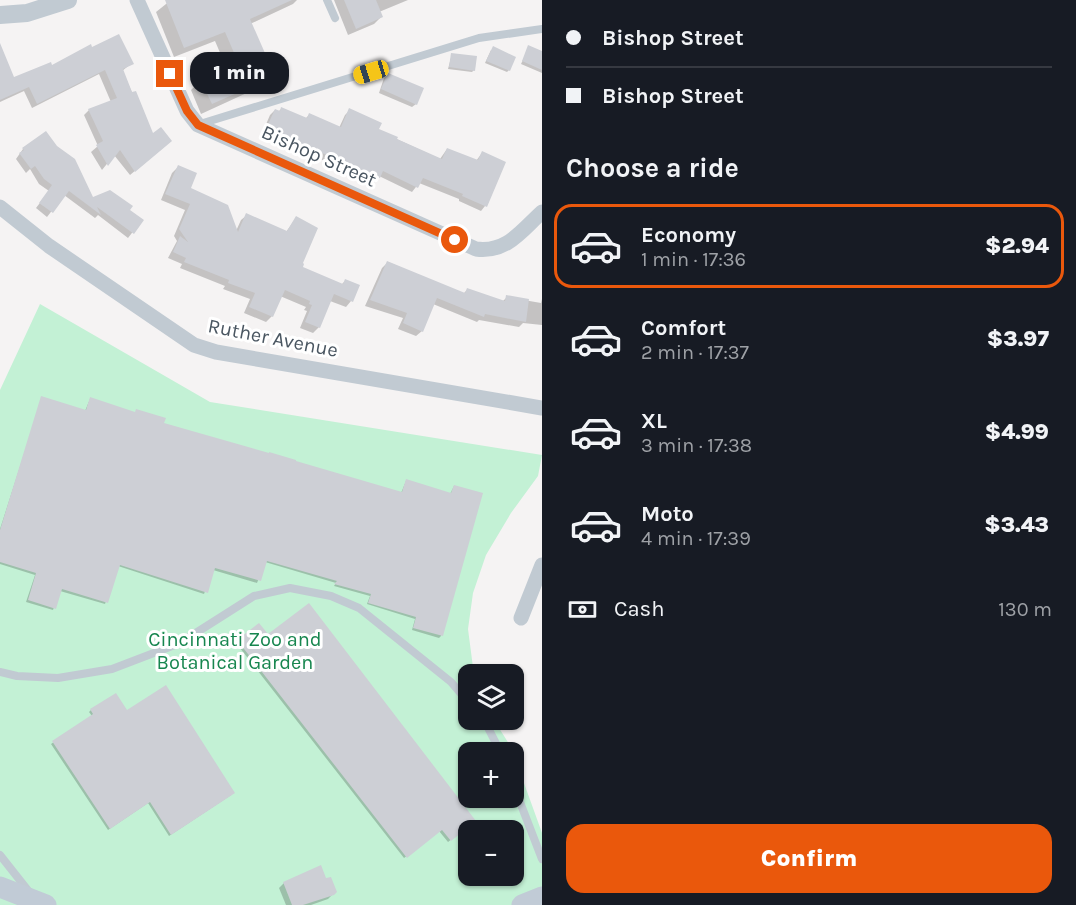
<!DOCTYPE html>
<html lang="en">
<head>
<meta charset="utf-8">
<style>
  :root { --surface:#171b24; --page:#242831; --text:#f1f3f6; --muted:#9ea1a6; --line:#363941; --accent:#ea580c }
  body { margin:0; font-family:Karla,sans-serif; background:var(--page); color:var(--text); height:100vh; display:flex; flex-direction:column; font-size:22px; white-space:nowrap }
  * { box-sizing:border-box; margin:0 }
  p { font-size:20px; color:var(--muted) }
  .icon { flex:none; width:33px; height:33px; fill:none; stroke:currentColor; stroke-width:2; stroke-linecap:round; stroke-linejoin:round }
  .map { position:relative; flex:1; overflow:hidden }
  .drawer { display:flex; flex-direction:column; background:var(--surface); width:534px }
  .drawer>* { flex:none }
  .top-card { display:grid; align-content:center; height:132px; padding:0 24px; background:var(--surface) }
  .tools { position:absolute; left:458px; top:664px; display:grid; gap:12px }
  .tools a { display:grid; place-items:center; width:66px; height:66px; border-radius:12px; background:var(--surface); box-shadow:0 2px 4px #0004; font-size:30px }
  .end { position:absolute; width:27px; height:27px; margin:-14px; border:8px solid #ea580c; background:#fff; box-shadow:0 0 0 3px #fff }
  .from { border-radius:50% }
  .bubble { position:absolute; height:42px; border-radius:18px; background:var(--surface); box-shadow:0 2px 4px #0004; font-size:20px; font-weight:800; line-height:42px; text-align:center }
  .car { position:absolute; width:18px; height:36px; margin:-18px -9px; border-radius:8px; box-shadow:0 0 4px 2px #0007; background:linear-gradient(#f5c518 24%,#345 0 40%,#f5c518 0 76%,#345 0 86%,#f5c518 0) }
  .top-card b { display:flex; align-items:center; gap:21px; height:57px; font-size:22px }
  .top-card b+b { border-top:2px solid var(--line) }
  .top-card i { width:15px; height:15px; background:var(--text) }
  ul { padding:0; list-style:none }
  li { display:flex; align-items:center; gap:18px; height:84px; margin:0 12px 9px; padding:0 12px; border:3px solid transparent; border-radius:18px }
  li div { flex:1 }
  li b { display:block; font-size:22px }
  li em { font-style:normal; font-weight:800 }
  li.on { border-color:var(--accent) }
  li>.icon { width:54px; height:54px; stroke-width:1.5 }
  h2 { padding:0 24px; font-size:27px; line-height:72px }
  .pay { display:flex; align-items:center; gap:15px; height:66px; padding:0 24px; font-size:22px }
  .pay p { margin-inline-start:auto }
  .button { display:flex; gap:12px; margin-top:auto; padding:12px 24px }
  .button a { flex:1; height:69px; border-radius:18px; background:var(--accent); color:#fff; font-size:24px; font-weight:800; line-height:69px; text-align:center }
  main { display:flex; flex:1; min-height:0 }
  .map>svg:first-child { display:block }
  .green { fill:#c3f1d5; fill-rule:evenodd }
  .shadow { fill:#0003 }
  .building { fill:#cdcfd5 }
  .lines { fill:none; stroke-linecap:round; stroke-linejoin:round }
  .service { stroke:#c1cad2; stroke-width:8 }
  .minor { stroke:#c1cad2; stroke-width:15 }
  .tertiary { stroke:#c1cad2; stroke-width:18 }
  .secondary { stroke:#c1cbd6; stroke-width:21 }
  .route { stroke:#ea580c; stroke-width:8 }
  .labels { text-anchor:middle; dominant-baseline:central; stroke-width:6; stroke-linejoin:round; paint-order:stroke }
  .street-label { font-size:20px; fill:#4a5661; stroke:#fff }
  .park-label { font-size:20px; fill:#17864f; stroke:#fff }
</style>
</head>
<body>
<main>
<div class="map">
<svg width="542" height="905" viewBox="0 0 542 905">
  <rect width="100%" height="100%" fill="#f5f3f3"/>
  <path class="green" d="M 40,304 L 210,402 L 542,455 L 538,476 L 511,513 L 486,555 L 473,593 L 468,629 L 474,675 L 468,675 L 468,720 L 494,720 L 511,747 L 542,833 L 542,905 L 0,905 L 0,390 ZM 468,753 L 513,753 L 513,798 L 468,798 ZM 468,831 L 513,831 L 513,876 L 468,876 Z"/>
  <g class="shadow">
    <path d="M 171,0 L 297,0 L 293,4 L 250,24 L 273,76 L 262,86 L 201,114 L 191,90 L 201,80 L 227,69 L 215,41 L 174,57 L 156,12 Z"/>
    <path d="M 334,0 L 408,0 L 379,12 L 381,17 L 374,24 L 348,35 Z"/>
    <path d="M 529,47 L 542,53 L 542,73 L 521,64 Z"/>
    <path d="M 491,50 L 509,70 L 507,72 L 485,63 Z"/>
    <path d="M 452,54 L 474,70 L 472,72 L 448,69 Z"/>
    <path d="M 0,63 L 13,79 L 51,67 L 132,63 L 122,71 L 152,135 L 165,146 L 130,175 L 114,155 L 102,170 L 91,152 L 98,146 L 84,115 L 89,110 L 111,102 L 99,74 L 32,108 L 24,91 L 0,102 Z"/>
    <path d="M 388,75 L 416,104 L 412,107 L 379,93 L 384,78 Z"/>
    <path d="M 281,109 L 305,119 L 309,115 L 339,128 L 345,115 L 350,110 L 377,130 L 440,159 L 447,149 L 476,161 L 482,153 L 485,206 L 481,211 L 459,201 L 459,199 L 419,183 L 412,192 L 379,176 L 374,182 L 280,142 L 278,143 L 261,136 L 270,115 L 275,110 L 278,112 Z"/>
    <path d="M 46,133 L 92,199 L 128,210 L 142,220 L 128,238 L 98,215 L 95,218 L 64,195 L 47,217 L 36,208 L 49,191 L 39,184 L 30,169 L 26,173 L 16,159 L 23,149 Z"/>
    <path d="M 178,167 L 189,188 L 236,231 L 241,220 L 247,215 L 286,232 L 296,218 L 301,268 L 341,285 L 345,281 L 358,286 L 351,301 L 346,307 L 330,301 L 319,327 L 313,333 L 300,328 L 307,311 L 304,310 L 306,307 L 280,296 L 272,316 L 266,322 L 244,313 L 250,299 L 223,289 L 225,286 L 180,268 L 182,264 L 168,258 L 177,241 L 174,236 L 185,210 L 161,200 L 172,173 Z"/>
    <path d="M 388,262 L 463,294 L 467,290 L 502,302 L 507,297 L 541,303 L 542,299 L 542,325 L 523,323 L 519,327 L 479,320 L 477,322 L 433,304 L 422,331 L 416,336 L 398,329 L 403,318 L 365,306 L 382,268 Z"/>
    <path d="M 42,398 L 85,411 L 90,399 L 163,424 L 401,493 L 406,481 L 450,494 L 454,486 L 482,494 L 441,636 L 439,638 L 412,630 L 415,619 L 367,604 L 370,596 L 334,586 L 336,583 L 265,562 L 257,583 L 213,570 L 204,594 L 118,566 L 105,604 L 60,591 L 53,610 L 26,602 L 35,575 L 0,564 L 0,529 Z"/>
    <path d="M 268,636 L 473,823 L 448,842 L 439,831 L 404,858 L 236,643 L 238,641 Z"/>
    <path d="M 91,710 L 126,712 L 231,795 L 169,836 L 148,803 L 108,830 L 51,744 L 92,716 L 89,712 Z"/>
    <path d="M 325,880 L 335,892 L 328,899 L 311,905 L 286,905 L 279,888 L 284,883 Z"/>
  </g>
  <g class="building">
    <path d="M 165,0 L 292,0 L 250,19 L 275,76 L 212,104 L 200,79 L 238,62 L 225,32 L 184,48 Z"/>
    <path d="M 344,0 L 376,0 L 383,17 L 356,29 Z"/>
    <path d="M 119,34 L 134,64 L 123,69 L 132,92 L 136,91 L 153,133 L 161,127 L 172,141 L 135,172 L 120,150 L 108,166 L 96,145 L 103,141 L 88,109 L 117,98 L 105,70 L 37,104 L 29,87 L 0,100 L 0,43 L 14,77 L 51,62 L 52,65 L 91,44 L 92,47 Z"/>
    <path d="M 528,45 L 542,51 L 542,70 L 522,61 Z"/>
    <path d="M 493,46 L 516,57 L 510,71 L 486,61 Z"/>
    <path d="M 451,53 L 477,56 L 475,71 L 449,67 Z"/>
    <path d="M 388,73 L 424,88 L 417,105 L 381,89 Z"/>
    <path d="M 281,107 L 307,118 L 309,113 L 341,127 L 349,108 L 382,123 L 379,129 L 398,137 L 397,139 L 442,159 L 447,148 L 478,160 L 482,151 L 506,162 L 487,207 L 462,196 L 463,194 L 423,178 L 418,188 L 383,171 L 380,178 L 285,137 L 284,140 L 265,131 L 275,109 L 280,111 Z"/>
    <path d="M 46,131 L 57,146 L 75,159 L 93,197 L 110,190 L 133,206 L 130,210 L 144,220 L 134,234 L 97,207 L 101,215 L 69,191 L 53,213 L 39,203 L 52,185 L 44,179 L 35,166 L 31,169 L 19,153 L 24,150 L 22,148 Z"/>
    <path d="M 178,165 L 197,173 L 191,188 L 228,205 L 238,232 L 246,213 L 287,231 L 296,216 L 318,228 L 303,263 L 304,264 L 303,267 L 343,284 L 345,279 L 360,285 L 353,302 L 334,294 L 320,328 L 305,322 L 312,305 L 309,304 L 310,301 L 285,290 L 273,317 L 249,307 L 255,293 L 228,283 L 229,280 L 184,262 L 186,258 L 173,252 L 180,236 L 188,242 L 179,229 L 190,204 L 165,194 Z"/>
    <path d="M 387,261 L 465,293 L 467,288 L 505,301 L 506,295 L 529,299 L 526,322 L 485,314 L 484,317 L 437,298 L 423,332 L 403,323 L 407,313 L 370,300 Z"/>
    <path d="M 41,396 L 86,410 L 90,397 L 135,412 L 136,409 L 166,418 L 164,423 L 269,453 L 269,452 L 296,460 L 296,461 L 402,492 L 406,479 L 451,493 L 454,485 L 483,493 L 443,636 L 413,628 L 416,617 L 368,603 L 371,594 L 334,584 L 337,581 L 267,561 L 261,581 L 215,568 L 208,593 L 120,565 L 108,603 L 62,589 L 56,609 L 28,600 L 36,573 L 0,562 L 0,530 Z"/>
    <path d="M 309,603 L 476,821 L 451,841 L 442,830 L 407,858 L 237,640 L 259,623 L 268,634 Z"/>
    <path d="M 166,685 L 235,793 L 171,835 L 150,802 L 110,829 L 52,741 L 93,714 L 90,709 L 116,693 L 127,710 Z"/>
    <path d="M 321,865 L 326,878 L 331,877 L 337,892 L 334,895 L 303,905 L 292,905 L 283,882 Z"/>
  </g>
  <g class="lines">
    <g class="service">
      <path d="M 327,0 L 335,18"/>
      <path d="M 200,124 L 479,38 L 542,29"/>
      <path d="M 0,672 L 17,676 L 58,678 L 112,669 L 180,643 L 254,596 L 290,588 L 331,596 L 359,608 L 451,682 L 468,702"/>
      <path d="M 484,720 L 501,753"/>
      <path d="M 513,784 L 542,859"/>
      <path d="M 0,855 L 30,893"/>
    </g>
    <g class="minor">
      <path d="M 137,0 L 187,111 L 198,125 L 476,249 C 507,253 521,231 542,212"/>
      <path d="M 0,207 L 49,246 L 194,345 L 216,352 L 542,408"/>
      <path d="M 521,618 L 542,565"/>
    </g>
    <path class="tertiary" d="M 0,15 L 27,13 L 68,0"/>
    <g class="secondary">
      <path d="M 0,887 L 46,905"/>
      <path d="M 522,905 L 542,897"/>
    </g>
  </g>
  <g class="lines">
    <path class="route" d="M 170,74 L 187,111 L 198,125 L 455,240"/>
  </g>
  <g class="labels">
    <g class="street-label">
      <text transform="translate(319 156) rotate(24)">Bishop Street</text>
      <text transform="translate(273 338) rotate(11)">Ruther Avenue</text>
    </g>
    <g class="park-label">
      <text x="235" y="639">Cincinnati Zoo and<tspan x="235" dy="23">Botanical Garden</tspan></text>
    </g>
  </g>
</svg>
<div class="tools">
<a><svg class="icon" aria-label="layers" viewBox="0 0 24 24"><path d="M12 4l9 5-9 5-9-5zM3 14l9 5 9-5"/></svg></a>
<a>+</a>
<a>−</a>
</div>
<i class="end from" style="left:455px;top:240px"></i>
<i class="end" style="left:170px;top:74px"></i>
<div class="bubble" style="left:190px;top:52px;width:99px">1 min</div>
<i class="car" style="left:371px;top:72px;rotate:253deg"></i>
</div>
<section class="drawer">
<div class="top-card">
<b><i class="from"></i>Bishop Street</b>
<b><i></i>Bishop Street</b>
</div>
<h2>Choose a ride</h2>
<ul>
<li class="on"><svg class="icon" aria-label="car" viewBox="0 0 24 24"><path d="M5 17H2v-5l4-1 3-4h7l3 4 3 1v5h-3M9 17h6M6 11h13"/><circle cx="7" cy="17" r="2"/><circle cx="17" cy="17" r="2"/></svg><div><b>Economy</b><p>1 min · 17:36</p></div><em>$2.94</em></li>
<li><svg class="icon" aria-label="car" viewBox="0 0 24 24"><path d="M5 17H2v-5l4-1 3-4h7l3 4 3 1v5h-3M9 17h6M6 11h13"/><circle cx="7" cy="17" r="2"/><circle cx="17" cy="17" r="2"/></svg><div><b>Comfort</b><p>2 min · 17:37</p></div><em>$3.97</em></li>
<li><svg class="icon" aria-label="car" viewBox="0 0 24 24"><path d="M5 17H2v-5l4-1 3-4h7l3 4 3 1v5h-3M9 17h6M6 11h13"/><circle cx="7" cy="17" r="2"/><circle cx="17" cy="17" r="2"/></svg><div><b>XL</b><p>3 min · 17:38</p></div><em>$4.99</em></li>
<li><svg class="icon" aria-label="car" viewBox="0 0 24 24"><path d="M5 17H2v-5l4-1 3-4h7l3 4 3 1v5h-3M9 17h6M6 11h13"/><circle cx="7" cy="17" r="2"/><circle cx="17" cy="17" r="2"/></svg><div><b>Moto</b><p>4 min · 17:39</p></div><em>$3.43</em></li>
</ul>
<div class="pay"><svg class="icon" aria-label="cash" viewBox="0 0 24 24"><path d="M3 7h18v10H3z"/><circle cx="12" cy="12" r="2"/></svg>Cash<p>130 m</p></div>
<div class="button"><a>Confirm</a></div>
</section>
</main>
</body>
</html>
